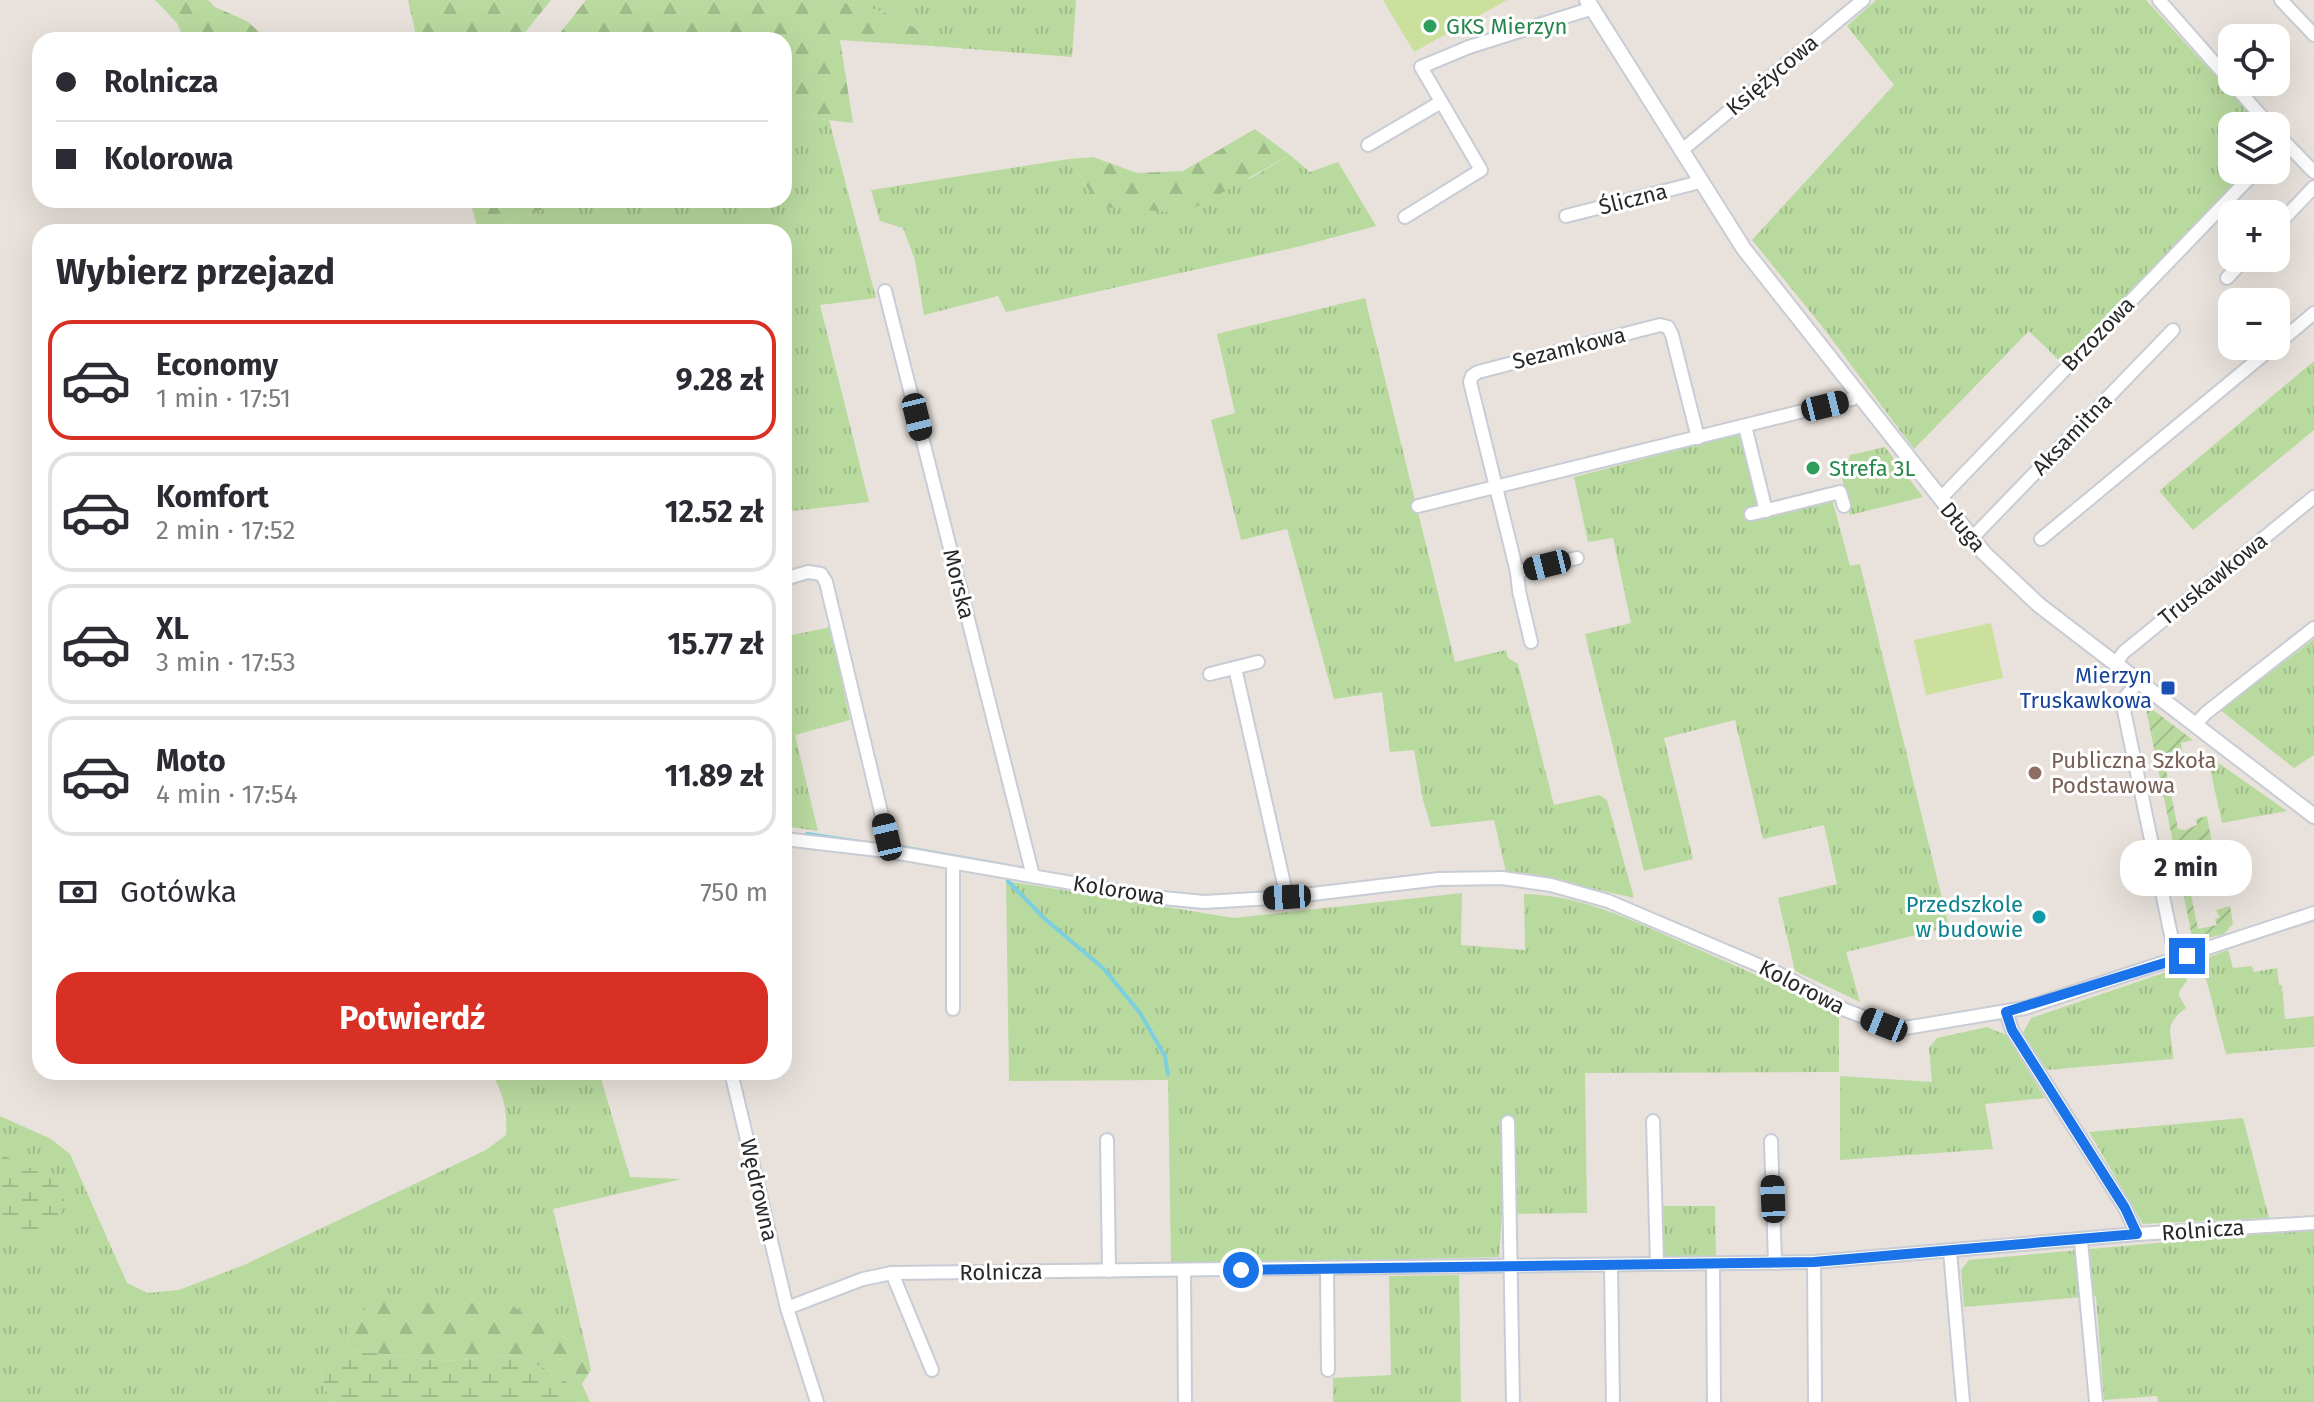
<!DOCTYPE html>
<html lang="pl">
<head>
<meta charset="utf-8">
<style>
  :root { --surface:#fff; --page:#f2f2f3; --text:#2b2b33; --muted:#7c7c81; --line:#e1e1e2; --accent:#d93025 }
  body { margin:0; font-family:"Fira Sans",sans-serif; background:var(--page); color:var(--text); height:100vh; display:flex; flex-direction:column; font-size:30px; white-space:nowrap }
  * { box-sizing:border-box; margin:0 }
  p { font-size:26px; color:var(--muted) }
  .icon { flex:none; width:44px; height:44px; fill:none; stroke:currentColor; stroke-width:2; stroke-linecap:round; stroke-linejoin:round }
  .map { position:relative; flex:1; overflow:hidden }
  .drawer { position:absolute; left:32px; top:224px; width:760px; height:856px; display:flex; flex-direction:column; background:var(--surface); border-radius:24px; box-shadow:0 8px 32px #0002 }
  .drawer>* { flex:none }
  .guide { position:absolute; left:32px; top:32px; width:760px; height:176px; border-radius:24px; box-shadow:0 8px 32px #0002; display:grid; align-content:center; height:176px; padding:0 24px; background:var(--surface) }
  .buttons { position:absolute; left:2218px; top:24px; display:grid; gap:16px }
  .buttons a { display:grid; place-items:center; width:72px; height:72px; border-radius:16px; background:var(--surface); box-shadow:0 8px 32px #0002; font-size:40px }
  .end { position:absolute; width:36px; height:36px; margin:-18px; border:10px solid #1a73e8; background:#fff; box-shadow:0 0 0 4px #fff }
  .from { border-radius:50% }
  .bubble { position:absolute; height:56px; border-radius:24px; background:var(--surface); box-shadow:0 8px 32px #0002; font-size:26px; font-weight:700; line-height:56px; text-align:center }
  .car { position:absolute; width:24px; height:48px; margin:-24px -12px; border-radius:10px; box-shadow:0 0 6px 2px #0007; background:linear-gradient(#222 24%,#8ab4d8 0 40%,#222 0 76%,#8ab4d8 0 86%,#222 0) }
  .guide b { display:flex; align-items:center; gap:28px; height:76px; font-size:30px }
  .guide b+b { border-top:2px solid var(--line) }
  .guide i { width:20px; height:20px; background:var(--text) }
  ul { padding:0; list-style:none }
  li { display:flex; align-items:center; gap:24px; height:120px; margin:0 16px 12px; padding:0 8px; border:4px solid var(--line); border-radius:24px }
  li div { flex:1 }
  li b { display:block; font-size:30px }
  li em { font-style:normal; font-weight:700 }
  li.on { border-color:var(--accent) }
  li>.icon { width:72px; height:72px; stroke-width:1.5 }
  h2 { padding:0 24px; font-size:36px; line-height:96px }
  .pay { display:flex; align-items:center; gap:20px; height:88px; padding:0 24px; font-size:30px }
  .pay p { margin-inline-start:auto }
  .button { display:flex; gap:16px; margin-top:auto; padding:16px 24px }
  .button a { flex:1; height:92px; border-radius:24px; background:var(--accent); color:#fff; font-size:32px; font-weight:700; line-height:92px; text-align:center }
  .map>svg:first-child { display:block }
  .grass { fill:url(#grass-tufts) }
  .forest { fill:url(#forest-firs) }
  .wetland { fill:url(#wetland-marsh) }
  .garden { fill:url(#garden-furrows) }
  .pitch { fill:#cae09c }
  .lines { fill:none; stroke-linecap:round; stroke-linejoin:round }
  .stream { stroke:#7bcfdf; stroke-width:4 }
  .minor-casing { stroke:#c8ccd5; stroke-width:16 }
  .tertiary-casing { stroke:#c8ccd5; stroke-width:18 }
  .minor { stroke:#fff; stroke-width:12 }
  .tertiary { stroke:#fff; stroke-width:14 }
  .route { stroke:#1a73e8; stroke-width:10 }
  .leisure-dot { fill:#2e9e5b; stroke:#fff; stroke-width:3 }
  .transit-dot { fill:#1a4fb4; stroke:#fff; stroke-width:3 }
  .education-dot { fill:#8d6e63; stroke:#fff; stroke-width:3 }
  .culture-dot { fill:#0f9aa8; stroke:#fff; stroke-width:3 }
  .labels { text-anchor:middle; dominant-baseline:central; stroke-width:6; stroke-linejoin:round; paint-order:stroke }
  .leisure-label { font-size:22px; fill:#27864d; stroke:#fff; text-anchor:start }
  .street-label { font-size:22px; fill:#292929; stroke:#fff }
  .transit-label { font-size:22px; fill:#164399; stroke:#fff; text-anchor:end }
  .education-label { font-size:22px; fill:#785e54; stroke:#fff; text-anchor:start }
  .culture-label { font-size:22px; fill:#0d838f; stroke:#fff; text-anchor:end }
</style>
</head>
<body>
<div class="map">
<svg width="2314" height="1402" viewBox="0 0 2314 1402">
  <defs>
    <pattern id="grass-tufts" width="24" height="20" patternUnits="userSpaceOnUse" patternTransform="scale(2)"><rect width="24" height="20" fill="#b9da9f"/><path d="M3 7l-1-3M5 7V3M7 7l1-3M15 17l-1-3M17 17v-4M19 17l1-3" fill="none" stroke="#9fbb89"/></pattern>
    <pattern id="forest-firs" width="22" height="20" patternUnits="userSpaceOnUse" patternTransform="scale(2)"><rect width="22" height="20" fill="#b9da9f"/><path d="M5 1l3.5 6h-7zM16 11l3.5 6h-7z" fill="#9fbb89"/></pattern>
    <pattern id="wetland-marsh" width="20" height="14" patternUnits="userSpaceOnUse" patternTransform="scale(2)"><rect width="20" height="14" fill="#b9da9f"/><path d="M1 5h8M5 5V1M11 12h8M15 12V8" fill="none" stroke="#9fbb89"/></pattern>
    <pattern id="garden-furrows" width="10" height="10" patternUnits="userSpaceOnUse" patternTransform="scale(2)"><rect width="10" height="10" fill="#b9da9f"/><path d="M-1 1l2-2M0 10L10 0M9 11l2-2" fill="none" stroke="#9fbb89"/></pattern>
  </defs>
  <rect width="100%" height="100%" fill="#e9e2dc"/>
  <g class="grass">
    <path d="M 844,0 L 1076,0 L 1072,57 L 932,46 L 931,36 L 884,12 L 846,3 Z"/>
    <path d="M 1876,0 L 2146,0 L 2261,126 L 2232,126 L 2232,170 L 2265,170 L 2070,371 L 2029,331 L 1914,449 L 1821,325 L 1752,240 L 1894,85 L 1847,26 Z"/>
    <path d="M 784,115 L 829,120 L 876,298 L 820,305 L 869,502 L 784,512 L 784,232 L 479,232 L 477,226 L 494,227 L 568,200 L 784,200 Z"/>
    <path d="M 1290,155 L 1310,172 L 1338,162 L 1376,226 L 1301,246 L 1006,312 L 998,296 L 924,315 L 915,260 L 903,228 L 880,221 L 871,190 L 1069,159 L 1100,207 L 1251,178 Z"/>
    <path d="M 1365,298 L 1455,662 L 1506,650 L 1508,658 L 1518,664 L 1554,805 L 1599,795 L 1607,800 L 1634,898 L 1526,873 L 1506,872 L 1494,820 L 1431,827 L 1423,800 L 1414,750 L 1390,752 L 1382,692 L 1334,699 L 1287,529 L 1241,540 L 1211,420 L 1235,413 L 1217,334 Z"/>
    <path d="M 2314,361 L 2314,430 L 2193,530 L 2159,491 Z"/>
    <path d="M 1739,434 L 1760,517 L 1832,499 L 1850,566 L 1860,564 L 1949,927 L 1846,952 L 1860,1002 L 1795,971 L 1778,898 L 1837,884 L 1824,825 L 1763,839 L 1735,720 L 1664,738 L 1693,859 L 1644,871 L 1585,634 L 1631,623 L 1613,538 L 1588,542 L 1574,477 Z"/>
    <path d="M 1885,447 L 1923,497 L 1850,515 L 1842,478 L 1850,455 Z"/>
    <path d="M 830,627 L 850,720 L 795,735 L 818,831 L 784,826 L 784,637 Z"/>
    <path d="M 2314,639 L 2314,755 L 2294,768 L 2220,710 Z"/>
    <path d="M 2207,755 L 2287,811 L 2222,823 Z"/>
    <path d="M 1006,881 L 1234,918 L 1462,893 L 1461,945 L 1525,950 L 1524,894 C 1587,895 1643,926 1700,950 C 1747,971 1794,991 1839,1017 L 1839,1072 L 1585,1073 L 1587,1213 L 1502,1214 L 1499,1257 L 1171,1264 L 1168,1080 L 1009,1081 Z"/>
    <path d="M 2228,950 L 2233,968 L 2252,966 L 2254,972 L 2277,968 L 2279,985 L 2282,985 L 2285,1019 L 2314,1016 L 2314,1047 L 2226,1054 L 2201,960 Z"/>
    <path d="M 2184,966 L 2187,981 C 2174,997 2179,993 2186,1008 C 2161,1027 2173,1033 2173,1059 L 2047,1070 L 2023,1033 L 2031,1018 Z"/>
    <path d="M 1987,1027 L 2006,1035 L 2045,1098 L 1985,1104 L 1993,1149 L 1840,1160 L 1840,1076 L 1932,1082 L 1929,1048 L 1937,1038 Z"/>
    <path d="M 491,1072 L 599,1072 L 630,1177 L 682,1179 L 553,1209 L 587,1352 L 514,1307 L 354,1318 L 345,1350 L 320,1372 L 331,1402 L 0,1402 L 0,1116 L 51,1139 L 70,1154 L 127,1283 L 148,1293 L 179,1290 L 244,1265 L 486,1150 L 506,1135 C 508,1111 503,1093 491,1072 Z"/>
    <path d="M 2243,1118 L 2269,1218 L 2143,1224 L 2089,1132 Z"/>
    <path d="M 1660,1206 L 1715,1206 L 1716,1257 L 1662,1257 Z"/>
    <path d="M 2314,1229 L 2314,1402 L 2158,1402 L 2157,1396 L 2104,1400 L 2096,1296 L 1964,1307 L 1961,1270 L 1969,1260 Z"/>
    <path d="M 1459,1275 L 1461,1402 L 1333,1402 L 1333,1378 L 1391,1375 L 1389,1276 Z"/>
  </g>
  <g class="forest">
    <path d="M 155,0 L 208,0 L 215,7 L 247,21 L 268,40 L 184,40 L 177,23 Z"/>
    <path d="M 408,0 L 551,0 L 519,40 L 417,40 Z"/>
    <path d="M 586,0 L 844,0 L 846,3 L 884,12 L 931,36 L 932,46 L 840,40 L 853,123 L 784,115 L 784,40 L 562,40 L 560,33 Z"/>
    <path d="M 1255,129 L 1290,155 L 1185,213 L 1100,207 L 1069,159 L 1093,157 L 1137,173 L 1183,171 Z"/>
    <path d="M 470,200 L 568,200 L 494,227 L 477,226 Z"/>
    <path d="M 384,1294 L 514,1307 L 587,1352 L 591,1370 L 582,1384 L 590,1402 L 577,1402 L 564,1377 L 515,1355 L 447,1361 L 345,1350 L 354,1318 Z"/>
  </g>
  <g class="wetland">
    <path d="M 0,1154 C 48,1177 94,1186 40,1242 L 28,1238 L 0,1212 Z"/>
    <path d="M 345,1350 L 447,1361 L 515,1355 L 564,1377 L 577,1402 L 331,1402 L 320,1372 Z"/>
  </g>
  <path class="garden" d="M 2145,704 L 2193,740 L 2181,743 L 2182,751 L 2169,752 L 2163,755 L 2178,829 L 2185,830 L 2197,825 L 2196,819 L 2207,816 L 2213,848 L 2206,850 L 2207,857 L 2204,857 L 2202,851 L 2189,851 L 2183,855 L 2198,929 L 2217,925 L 2215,919 L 2220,917 L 2216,910 L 2230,906 L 2233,924 L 2224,934 L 2193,942 Z"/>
  <g class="pitch">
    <path d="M 1383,0 L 1507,0 L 1414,52 Z"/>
    <path d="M 1991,623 L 2003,678 L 1926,695 L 1914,640 Z"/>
  </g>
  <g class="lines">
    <g class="stream">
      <path d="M 807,834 L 874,844"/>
      <path d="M 896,846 L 1008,866"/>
      <path d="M 1008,881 L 1045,919 L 1104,969 L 1140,1013 L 1165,1056 L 1168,1074"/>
    </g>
    <defs>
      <g id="minor">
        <path d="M 2159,0 L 2270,126"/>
        <path d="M 2281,0 L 2314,35"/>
        <path d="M 2276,133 L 2314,172"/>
        <path d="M 1368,145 L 1441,102"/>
        <path d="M 1681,151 L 1863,0"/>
        <path d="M 1566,216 L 1700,182"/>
        <path d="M 1405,217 L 1481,170 L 1421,67 L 1469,47 L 1593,8"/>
        <path d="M 2276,227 L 2314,187"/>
        <path d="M 2227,278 L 2246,258"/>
        <path d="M 885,291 L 1033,876"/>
        <path d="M 2276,345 L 2314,313"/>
        <path d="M 1745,426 L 1766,511"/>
        <path d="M 1940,499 L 2257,170"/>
        <path d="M 1418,506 L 1852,399 L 1857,395"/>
        <path d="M 1751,514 L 1840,492 L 1844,506"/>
        <path d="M 1972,538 L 2173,330"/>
        <path d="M 2041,539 L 2274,346"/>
        <path d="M 1517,572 L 1577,558"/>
        <path d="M 784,579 L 808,572 L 821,574 L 826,582 L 887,837 L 887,851"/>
        <path d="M 1531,642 L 1519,591 L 1517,572 L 1470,382 L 1472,376 L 1478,372 L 1660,325 L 1668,327 L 1672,335 L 1698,438"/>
        <path d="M 2115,664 L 2124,652 L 2314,497"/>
        <path d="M 1235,668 L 1287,897"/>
        <path d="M 1210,674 L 1258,662"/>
        <path d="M 2138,682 L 2122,701 L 2176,959"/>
        <path d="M 2195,725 L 2206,713 L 2314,628"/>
        <path d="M 784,839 L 887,851 L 1153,897 L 1204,902 L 1287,897 L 1439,879 L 1502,878 L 1551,885 L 1608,901 L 1784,976 L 1843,1009 L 1884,1025 L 1905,1028 L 2025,1008 L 2314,913"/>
        <path d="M 953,863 L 953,1009"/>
        <path d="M 2006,1012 L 2012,1030 L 2125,1208 L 2137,1234"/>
        <path d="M 731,1072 L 787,1308 L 817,1402"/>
        <path d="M 1653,1121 L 1657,1264"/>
        <path d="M 1508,1122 L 1513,1402"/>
        <path d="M 1107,1140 L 1109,1271"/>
        <path d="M 1771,1141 L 1775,1263"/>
        <path d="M 2081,1241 L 2096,1402"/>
        <path d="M 1950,1251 L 1963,1402"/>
        <path d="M 1814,1262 L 1815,1402"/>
        <path d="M 1713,1264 L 1714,1402"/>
        <path d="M 1611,1265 L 1613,1402"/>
        <path d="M 1327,1268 L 1328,1370"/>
        <path d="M 1184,1270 L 1185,1402"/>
        <path d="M 892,1273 L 932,1370"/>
        <path d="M 787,1308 L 863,1279 L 892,1273 L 1814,1262 L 2137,1234 L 2314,1223"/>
      </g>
      <path id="tertiary" d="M 1587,0 L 1744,249 L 1984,553 L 2039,605 L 2314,816"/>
    </defs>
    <use href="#minor" class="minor-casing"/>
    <use href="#tertiary" class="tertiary-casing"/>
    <use href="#minor" class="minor"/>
    <use href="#tertiary" class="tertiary"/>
  </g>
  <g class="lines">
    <path class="route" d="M 1241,1270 L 1814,1262 L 2137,1234 L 2125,1208 L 2012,1030 L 2006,1012 L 2187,956"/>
  </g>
  <g class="leisure-dot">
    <circle cx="1430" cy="26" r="8"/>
    <circle cx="1813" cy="468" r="8"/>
  </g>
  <rect class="transit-dot" x="2160" y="680" width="16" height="16" rx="4"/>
  <circle class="education-dot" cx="2035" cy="773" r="8"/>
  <circle class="culture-dot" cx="2039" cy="917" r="8"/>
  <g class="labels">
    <g class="leisure-label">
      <text x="1446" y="26">GKS Mierzyn</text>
      <text x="1829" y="468">Strefa 3L</text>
    </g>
    <g class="street-label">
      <text transform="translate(1772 75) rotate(-40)">Księżycowa</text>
      <text transform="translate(1633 199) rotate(-14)">Śliczna</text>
      <text transform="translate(2098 334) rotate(-46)">Brzozowa</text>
      <text transform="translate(1569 348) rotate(-14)">Sezamkowa</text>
      <text transform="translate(2072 434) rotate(-46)">Aksamitna</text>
      <text transform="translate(1963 527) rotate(50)">Długa</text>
      <text transform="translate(2213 579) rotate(-39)">Truskawkowa</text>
      <text transform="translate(959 584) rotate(76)">Morska</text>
      <text transform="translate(1119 890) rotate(9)">Kolorowa</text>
      <text transform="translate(1802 987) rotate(27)">Kolorowa</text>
      <text transform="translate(759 1190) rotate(77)">Wędrowna</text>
      <text transform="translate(2203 1230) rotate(-4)">Rolnicza</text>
      <text transform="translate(1001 1272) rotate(-1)">Rolnicza</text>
    </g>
    <g class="transit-label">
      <text x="2152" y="675">Mierzyn<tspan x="2152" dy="25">Truskawkowa</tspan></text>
    </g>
    <g class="education-label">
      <text x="2051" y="760">Publiczna Szkoła<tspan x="2051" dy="25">Podstawowa</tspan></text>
    </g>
    <g class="culture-label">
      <text x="2023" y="904">Przedszkole<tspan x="2023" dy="25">w budowie</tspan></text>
    </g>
  </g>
</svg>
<div class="buttons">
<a><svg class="icon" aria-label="locate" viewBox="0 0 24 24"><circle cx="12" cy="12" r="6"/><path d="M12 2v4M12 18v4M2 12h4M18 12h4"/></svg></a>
<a><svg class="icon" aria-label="layers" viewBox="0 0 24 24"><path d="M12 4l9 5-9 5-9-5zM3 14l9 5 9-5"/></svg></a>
<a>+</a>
<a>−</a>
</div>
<i class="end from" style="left:1241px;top:1270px"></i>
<i class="end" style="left:2187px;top:956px"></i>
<div class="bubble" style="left:2120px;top:840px;width:132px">2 min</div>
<i class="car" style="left:1825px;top:406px;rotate:76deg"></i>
<i class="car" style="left:917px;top:417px;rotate:166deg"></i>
<i class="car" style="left:1547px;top:565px;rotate:256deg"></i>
<i class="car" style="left:887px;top:837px;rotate:347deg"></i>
<i class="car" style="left:1287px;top:897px;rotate:267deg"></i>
<i class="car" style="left:1884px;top:1025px;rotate:292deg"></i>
<i class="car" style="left:1773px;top:1199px;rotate:358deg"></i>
<div class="guide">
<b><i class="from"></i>Rolnicza</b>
<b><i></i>Kolorowa</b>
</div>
<section class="drawer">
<h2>Wybierz przejazd</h2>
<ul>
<li class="on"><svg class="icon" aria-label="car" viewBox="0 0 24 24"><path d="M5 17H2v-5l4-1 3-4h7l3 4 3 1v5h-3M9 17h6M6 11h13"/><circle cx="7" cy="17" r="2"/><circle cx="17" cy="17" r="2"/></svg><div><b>Economy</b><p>1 min · 17:51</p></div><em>9.28 zł</em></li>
<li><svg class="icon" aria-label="car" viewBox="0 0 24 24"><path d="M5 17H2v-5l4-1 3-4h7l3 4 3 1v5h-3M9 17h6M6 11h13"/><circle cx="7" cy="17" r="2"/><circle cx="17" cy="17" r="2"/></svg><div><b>Komfort</b><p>2 min · 17:52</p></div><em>12.52 zł</em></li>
<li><svg class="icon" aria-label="car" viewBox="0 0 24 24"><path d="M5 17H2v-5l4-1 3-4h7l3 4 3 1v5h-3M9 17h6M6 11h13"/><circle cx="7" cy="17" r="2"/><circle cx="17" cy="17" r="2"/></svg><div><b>XL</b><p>3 min · 17:53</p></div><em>15.77 zł</em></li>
<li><svg class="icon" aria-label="car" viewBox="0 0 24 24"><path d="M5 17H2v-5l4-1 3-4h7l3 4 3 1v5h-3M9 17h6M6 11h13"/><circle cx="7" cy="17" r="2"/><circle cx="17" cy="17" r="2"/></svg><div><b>Moto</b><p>4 min · 17:54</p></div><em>11.89 zł</em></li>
</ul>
<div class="pay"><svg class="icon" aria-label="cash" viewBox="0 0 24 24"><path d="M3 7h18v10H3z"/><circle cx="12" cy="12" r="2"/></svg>Gotówka<p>750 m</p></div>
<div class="button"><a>Potwierdź</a></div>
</section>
</div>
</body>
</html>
